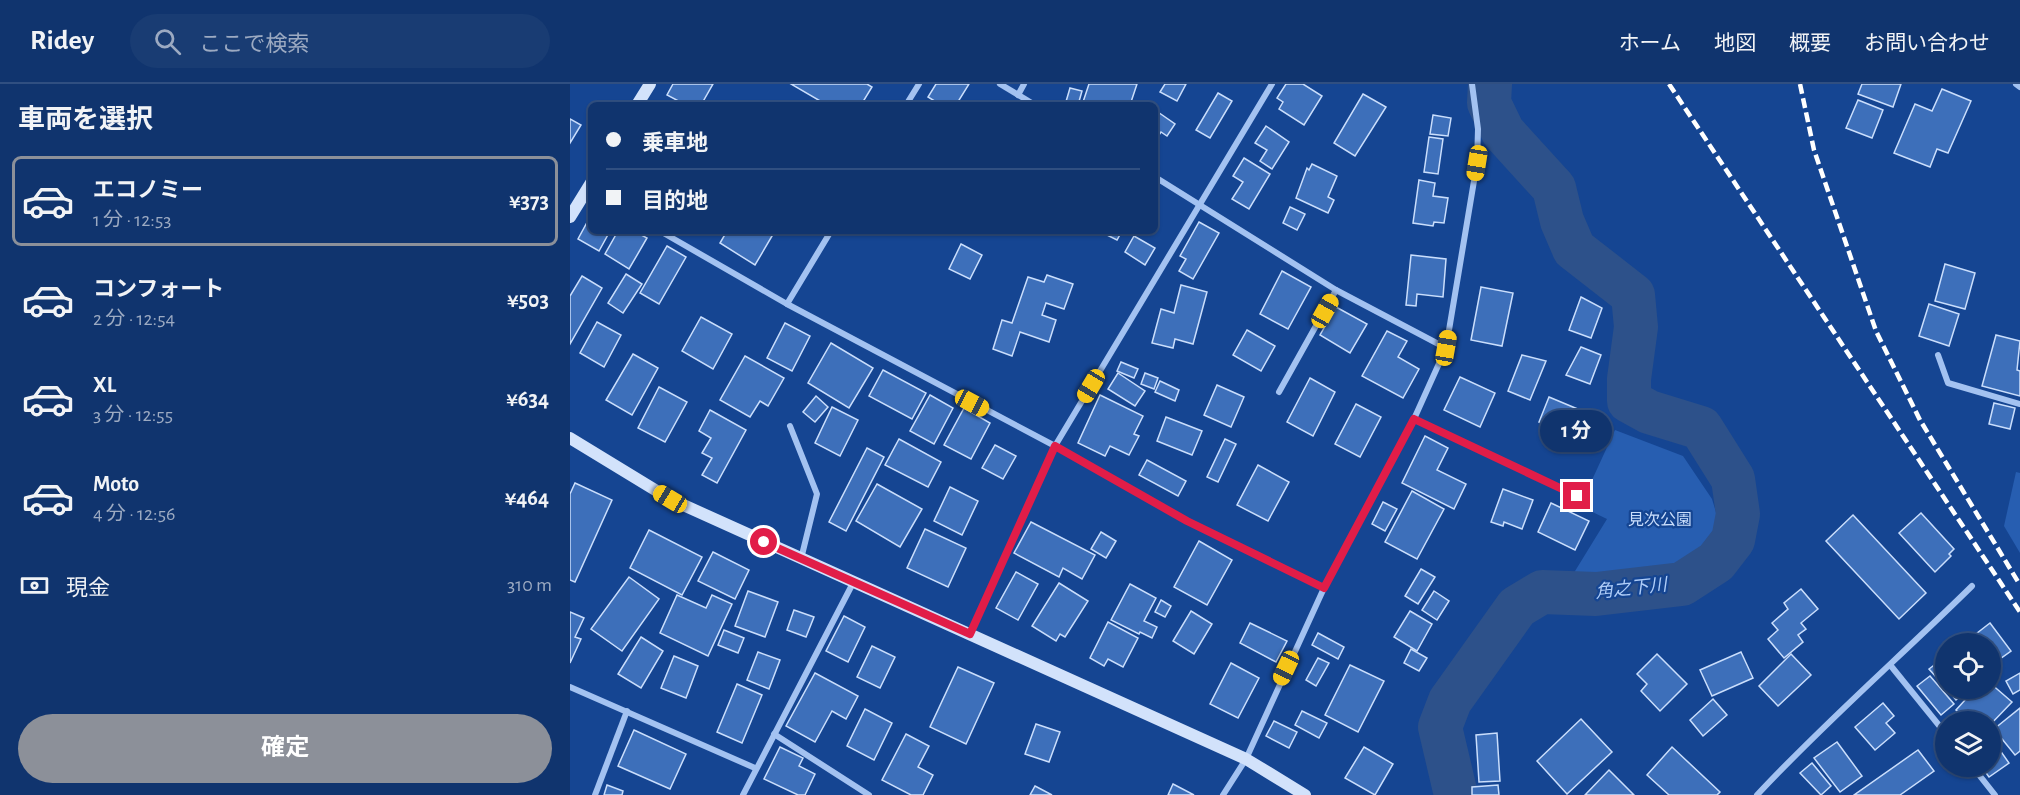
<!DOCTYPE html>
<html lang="ja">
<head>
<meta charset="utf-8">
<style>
  :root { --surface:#10346e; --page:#193c73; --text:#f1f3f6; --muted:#9caac2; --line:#304f81; --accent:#8c9099 }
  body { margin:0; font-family:"Alegreya Sans","Noto Sans JP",sans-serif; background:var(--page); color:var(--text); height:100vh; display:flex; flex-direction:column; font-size:22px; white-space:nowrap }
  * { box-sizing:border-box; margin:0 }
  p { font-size:20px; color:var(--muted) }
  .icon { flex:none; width:33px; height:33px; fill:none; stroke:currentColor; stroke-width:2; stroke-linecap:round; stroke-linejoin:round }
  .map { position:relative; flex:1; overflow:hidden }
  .details { display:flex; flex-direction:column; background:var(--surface); width:570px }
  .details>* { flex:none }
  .top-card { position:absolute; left:18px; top:18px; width:570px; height:132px; border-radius:9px; box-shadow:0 2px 4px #0004,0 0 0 2px var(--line); display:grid; align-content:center; height:132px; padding:0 18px; background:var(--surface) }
  .buttons { position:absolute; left:1365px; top:549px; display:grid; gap:12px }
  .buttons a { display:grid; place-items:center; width:66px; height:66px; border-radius:50%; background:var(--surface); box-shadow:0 2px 4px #0004,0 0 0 2px var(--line); font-size:30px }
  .end { position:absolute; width:27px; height:27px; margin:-14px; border:8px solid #e11d48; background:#fff; box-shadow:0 0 0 3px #fff }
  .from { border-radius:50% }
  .bubble { position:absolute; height:42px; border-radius:21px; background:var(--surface); box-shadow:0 2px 4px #0004,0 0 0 2px var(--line); font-size:20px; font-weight:700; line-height:42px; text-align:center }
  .car { position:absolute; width:18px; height:36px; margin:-18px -9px; border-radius:8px; box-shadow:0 0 4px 2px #0007; background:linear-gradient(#f5c518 24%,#345 0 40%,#f5c518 0 76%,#345 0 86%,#f5c518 0) }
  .top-card b { display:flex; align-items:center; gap:21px; height:57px; font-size:22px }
  .top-card b+b { border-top:2px solid var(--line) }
  .top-card i { width:15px; height:15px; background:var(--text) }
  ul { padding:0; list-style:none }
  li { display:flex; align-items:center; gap:18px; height:90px; margin:0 12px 9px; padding:0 6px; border:3px solid transparent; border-radius:9px }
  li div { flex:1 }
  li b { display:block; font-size:22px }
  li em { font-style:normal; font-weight:700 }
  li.active { border-color:var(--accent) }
  li>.icon { width:54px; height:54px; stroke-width:1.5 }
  h2 { padding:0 18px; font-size:27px; line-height:72px }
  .pay { display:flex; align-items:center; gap:15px; height:66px; padding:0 18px; font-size:22px }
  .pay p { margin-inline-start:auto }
  .button { display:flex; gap:12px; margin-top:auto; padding:12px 18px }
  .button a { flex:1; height:69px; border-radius:36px; background:var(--accent); color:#fff; font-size:24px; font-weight:700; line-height:69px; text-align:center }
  header { display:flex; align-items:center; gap:36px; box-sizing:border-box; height:84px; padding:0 30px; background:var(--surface); border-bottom:2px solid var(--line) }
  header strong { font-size:28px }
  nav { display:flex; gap:33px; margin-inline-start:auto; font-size:21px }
  .search { width:420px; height:54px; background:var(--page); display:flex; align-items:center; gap:15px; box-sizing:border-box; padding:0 21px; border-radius:33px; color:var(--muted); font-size:22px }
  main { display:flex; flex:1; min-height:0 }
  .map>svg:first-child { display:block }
  .green { fill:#275eb1 }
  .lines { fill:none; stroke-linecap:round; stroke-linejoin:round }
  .river { stroke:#2d518a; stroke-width:44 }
  .building { fill:#3d6fba; stroke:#cadefc; stroke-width:1.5 }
  .street { stroke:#a3c2f1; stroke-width:6 }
  .secondary { stroke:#d2e2fb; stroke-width:12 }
  .rail { stroke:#fff; stroke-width:4.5; stroke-dasharray:10 4.5; stroke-linecap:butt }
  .route { stroke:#e11d48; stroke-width:8 }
  .labels { text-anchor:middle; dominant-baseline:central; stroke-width:4.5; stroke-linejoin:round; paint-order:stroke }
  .park-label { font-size:16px; fill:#cadefc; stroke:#154592 }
  .water-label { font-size:18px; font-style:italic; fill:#afcdf8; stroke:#154592 }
</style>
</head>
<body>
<header>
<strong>Ridey</strong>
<div class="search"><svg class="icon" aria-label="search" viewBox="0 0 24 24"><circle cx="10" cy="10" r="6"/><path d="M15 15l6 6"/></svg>ここで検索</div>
<nav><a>ホーム</a><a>地図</a><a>概要</a><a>お問い合わせ</a></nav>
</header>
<main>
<section class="details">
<h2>車両を選択</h2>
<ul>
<li class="active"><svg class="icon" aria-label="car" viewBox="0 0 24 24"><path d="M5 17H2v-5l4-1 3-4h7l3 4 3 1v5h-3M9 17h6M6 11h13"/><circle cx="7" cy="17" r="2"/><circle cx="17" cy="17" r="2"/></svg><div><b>エコノミー</b><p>1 分 · 12:53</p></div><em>¥373</em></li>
<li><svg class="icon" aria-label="car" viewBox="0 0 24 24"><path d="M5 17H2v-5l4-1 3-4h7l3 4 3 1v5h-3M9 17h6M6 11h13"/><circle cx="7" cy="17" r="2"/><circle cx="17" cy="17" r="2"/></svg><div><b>コンフォート</b><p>2 分 · 12:54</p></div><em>¥503</em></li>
<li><svg class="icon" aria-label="car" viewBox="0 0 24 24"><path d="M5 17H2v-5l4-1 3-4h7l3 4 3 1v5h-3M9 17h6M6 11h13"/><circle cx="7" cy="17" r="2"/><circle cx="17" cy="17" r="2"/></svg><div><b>XL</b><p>3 分 · 12:55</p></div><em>¥634</em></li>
<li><svg class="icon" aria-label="car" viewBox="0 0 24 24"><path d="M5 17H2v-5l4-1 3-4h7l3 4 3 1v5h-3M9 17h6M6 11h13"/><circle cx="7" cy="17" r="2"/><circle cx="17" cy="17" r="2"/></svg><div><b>Moto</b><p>4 分 · 12:56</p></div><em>¥464</em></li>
</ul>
<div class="pay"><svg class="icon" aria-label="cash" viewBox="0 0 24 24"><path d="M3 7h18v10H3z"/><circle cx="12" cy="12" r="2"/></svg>現金<p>310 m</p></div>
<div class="button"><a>確定</a></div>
</section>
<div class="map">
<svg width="1450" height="711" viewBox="0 0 1450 711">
  <rect width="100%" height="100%" fill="#154592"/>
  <g class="green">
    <path d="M 1045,346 L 1113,372 L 1142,415 L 1149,438 C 1145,447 1142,460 1136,467 C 1102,509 1048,500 1002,492 L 1037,435 L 1010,422 Z"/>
    <path d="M 1446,388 L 1450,389 L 1450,469 L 1434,442 Z"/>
  </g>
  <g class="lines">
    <path class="river" d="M 886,711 L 870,643 L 880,617 L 947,523 L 972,508 L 1026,510 L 1112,500 L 1146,478 L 1163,456 L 1168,430 L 1163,395 L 1131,344 L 1079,328 L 1059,317 L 1059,295 L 1066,243 L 1063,211 L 1004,165 L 992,137 L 984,104 L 933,48 L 919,19 L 920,0"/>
  </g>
  <g class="building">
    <path d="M 103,0 L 143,0 L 131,21 L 116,21 L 97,11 Z"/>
    <path d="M 221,0 L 297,0 L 302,3 L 291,21 L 257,21 Z"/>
    <path d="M 366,0 L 399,0 L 386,21 L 371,21 L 358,13 Z"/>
    <path d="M 519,0 L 567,0 L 560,21 L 512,21 Z"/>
    <path d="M 595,0 L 616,0 L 607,17 L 590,8 Z"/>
    <path d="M 716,0 L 733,0 L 752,12 L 734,41 L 709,25 L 713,18 L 707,14 Z"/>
    <path d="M 1292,0 L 1331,0 L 1323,23 L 1288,10 Z"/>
    <path d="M 500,4 L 512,7 L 508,21 L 495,21 Z"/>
    <path d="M 1372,5 L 1401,17 L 1378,69 L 1367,65 L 1360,83 L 1324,69 L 1345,20 L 1362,27 Z"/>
    <path d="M 648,9 L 662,17 L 640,54 L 626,46 Z"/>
    <path d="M 793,10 L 816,23 L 785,72 L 764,59 Z"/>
    <path d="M 1288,16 L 1313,26 L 1302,54 L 1276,44 Z"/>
    <path d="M 585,26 L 605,40 L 597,52 L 591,48 L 585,57 Z"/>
    <path d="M 863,31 L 881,34 L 878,52 L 860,50 Z"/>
    <path d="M 0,35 L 11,41 L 0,59 Z"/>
    <path d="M 696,42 L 719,58 L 702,85 L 690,77 L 697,66 L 685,59 Z"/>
    <path d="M 859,53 L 873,55 L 868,90 L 854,88 Z"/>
    <path d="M 674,74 L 700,90 L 679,125 L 662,115 L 673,98 L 663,92 Z"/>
    <path d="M 742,80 L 767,92 L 758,113 L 764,116 L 758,129 L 726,114 L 737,84 L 739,86 Z"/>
    <path d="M 849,96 L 865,99 L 863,112 L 878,114 L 874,139 L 864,138 L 863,142 L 843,139 Z"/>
    <path d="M 720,123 L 735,130 L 727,146 L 713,139 Z"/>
    <path d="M 21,131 L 21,147 L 40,147 L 29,167 L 8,155 Z"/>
    <path d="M 629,138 L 649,149 L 623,195 L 609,187 L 616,175 L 610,172 Z"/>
    <path d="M 48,147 L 64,147 L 77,154 L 59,185 L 35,170 Z"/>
    <path d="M 157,147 L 205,147 L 185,181 L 150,159 Z"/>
    <path d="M 529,147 L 552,147 L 547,156 Z"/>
    <path d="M 564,152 L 585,164 L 575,181 L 555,168 Z"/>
    <path d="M 391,160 L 412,171 L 400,195 L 379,185 Z"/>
    <path d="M 97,162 L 116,173 L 89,220 L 70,209 Z"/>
    <path d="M 841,171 L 876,175 L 873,213 L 847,210 L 846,222 L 836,221 Z"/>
    <path d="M 1375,180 L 1405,189 L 1395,225 L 1365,217 Z"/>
    <path d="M 712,187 L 741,203 L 718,245 L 690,230 Z"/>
    <path d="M 56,190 L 72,200 L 53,229 L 38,219 Z"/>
    <path d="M 477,191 L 503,200 L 494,225 L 476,219 L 472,231 L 486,236 L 479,258 L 450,248 L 442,272 L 423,265 L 432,236 L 442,239 L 458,193 L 474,198 Z"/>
    <path d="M 12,192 L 32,204 L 0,260 L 0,212 Z"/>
    <path d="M 611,201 L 637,208 L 623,260 L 605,255 L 603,264 L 582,259 L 591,225 L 604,229 Z"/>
    <path d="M 911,203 L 943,209 L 932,262 L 901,256 Z"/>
    <path d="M 1011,213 L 1032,224 L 1021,254 L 999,246 Z"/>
    <path d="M 1359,220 L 1389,230 L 1379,262 L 1349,252 Z"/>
    <path d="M 766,223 L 797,240 L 780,269 L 750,251 Z"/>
    <path d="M 131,233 L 162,250 L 143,285 L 112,267 Z"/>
    <path d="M 27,238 L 51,251 L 34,283 L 10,269 Z"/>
    <path d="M 215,239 L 240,252 L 222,287 L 197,274 Z"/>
    <path d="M 677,246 L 705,262 L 691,287 L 663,271 Z"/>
    <path d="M 817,247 L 837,257 L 828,273 L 849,285 L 833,314 L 792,292 Z"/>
    <path d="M 1426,251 L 1450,257 L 1447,286 L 1450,287 L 1450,312 L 1412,302 Z"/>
    <path d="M 261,259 L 303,284 L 279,324 L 238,299 Z"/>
    <path d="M 1011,263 L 1031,271 L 1020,300 L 996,291 Z"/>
    <path d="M 63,270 L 88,284 L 62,331 L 36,316 Z"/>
    <path d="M 952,271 L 976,277 L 960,316 L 938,307 Z"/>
    <path d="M 175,272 L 214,294 L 198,322 L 190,317 L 180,333 L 150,316 Z"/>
    <path d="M 551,278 L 568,285 L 564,294 L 547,287 Z"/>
    <path d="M 313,286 L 356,309 L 342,335 L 299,312 Z"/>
    <path d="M 548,289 L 575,307 L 565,322 L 538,305 Z"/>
    <path d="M 575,289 L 588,294 L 584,305 L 571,300 Z"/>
    <path d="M 890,293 L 925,309 L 910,343 L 874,326 Z"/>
    <path d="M 740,294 L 765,308 L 743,352 L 717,338 Z"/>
    <path d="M 590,297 L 609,306 L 605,317 L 585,308 Z"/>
    <path d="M 647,301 L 674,313 L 661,343 L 634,331 Z"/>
    <path d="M 89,303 L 117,318 L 95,358 L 68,344 Z"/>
    <path d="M 360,311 L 383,324 L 364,360 L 340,347 Z"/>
    <path d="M 530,311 L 573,332 L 564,350 L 569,352 L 559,371 L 540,362 L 535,372 L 508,359 Z"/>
    <path d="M 246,312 L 258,323 L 245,338 L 233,328 Z"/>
    <path d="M 979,313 L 1010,326 L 1003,343 L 1011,346 L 1008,354 L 969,338 Z"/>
    <path d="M 1424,319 L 1445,324 L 1440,345 L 1419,340 Z"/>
    <path d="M 786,320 L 811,333 L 790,373 L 765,360 Z"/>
    <path d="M 262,323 L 288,336 L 270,372 L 245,359 Z"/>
    <path d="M 394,324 L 420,339 L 401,375 L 374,361 Z"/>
    <path d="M 140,326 L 176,346 L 147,399 L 132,391 L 142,374 L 132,369 L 141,354 L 129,347 Z"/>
    <path d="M 596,333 L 632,347 L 622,371 L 587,357 Z"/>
    <path d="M 855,352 L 878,364 L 867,386 L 896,400 L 884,425 L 832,399 Z"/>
    <path d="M 329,355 L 371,378 L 358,403 L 315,381 Z"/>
    <path d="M 655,355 L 666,360 L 648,398 L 637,393 Z"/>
    <path d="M 425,361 L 446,372 L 433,395 L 412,384 Z"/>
    <path d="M 297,364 L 314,373 L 276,447 L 259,438 Z"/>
    <path d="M 577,376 L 616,397 L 608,412 L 569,391 Z"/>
    <path d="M 688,381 L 719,398 L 698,437 L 667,421 Z"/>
    <path d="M 5,399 L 42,416 L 5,498 L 0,496 L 0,410 Z"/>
    <path d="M 307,400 L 352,425 L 330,463 L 286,437 Z"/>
    <path d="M 380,403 L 408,417 L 392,451 L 364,437 Z"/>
    <path d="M 933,405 L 963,416 L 952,445 L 934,438 L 933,442 L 921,438 Z"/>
    <path d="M 842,407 L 874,425 L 847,475 L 815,458 Z"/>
    <path d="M 813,418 L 827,425 L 815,447 L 802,440 Z"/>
    <path d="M 981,419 L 1019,437 L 1005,466 L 968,448 Z"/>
    <path d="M 1351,429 L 1384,465 L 1379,470 L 1381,472 L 1365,488 L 1329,449 Z"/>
    <path d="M 1283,431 L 1356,509 L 1329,535 L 1256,457 Z"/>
    <path d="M 461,438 L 525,471 L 512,495 L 493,484 L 489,493 L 444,469 Z"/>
    <path d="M 355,445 L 396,464 L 378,503 L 337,484 Z"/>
    <path d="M 79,446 L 132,473 L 112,511 L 60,484 Z"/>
    <path d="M 531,448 L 546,457 L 536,474 L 521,465 Z"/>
    <path d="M 629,457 L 662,476 L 637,521 L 604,503 Z"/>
    <path d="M 143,468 L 179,486 L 165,515 L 128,497 Z"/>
    <path d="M 851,485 L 865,493 L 848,520 L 835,512 Z"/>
    <path d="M 446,488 L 468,500 L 448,536 L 426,524 Z"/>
    <path d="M 59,493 L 89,515 L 52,567 L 21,545 Z"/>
    <path d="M 489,499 L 518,517 L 495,553 L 490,550 L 486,557 L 462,542 Z"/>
    <path d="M 560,500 L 586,514 L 574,537 L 587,543 L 582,554 L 570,548 L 569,550 L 541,536 Z"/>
    <path d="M 1231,505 L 1248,525 L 1231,539 L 1236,545 L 1228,551 L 1233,558 L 1214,574 L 1198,555 L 1208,546 L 1202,539 L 1218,525 L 1214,519 Z"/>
    <path d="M 178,507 L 208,518 L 195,553 L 165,542 Z"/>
    <path d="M 864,507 L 879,517 L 867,536 L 852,526 Z"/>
    <path d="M 107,511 L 136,524 L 142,511 L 162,520 L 138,572 L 90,549 Z"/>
    <path d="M 591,516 L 601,522 L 595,533 L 585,528 Z"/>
    <path d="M 224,526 L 244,533 L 236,553 L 217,546 Z"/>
    <path d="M 621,527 L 642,540 L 624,570 L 603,557 Z"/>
    <path d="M 840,527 L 862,540 L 847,567 L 824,553 Z"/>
    <path d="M 0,528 L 14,534 L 5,553 L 11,555 L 0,579 Z"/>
    <path d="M 274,532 L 295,543 L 278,578 L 256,567 Z"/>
    <path d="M 538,538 L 568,554 L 553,583 L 538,575 L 534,582 L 520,574 Z"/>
    <path d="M 680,539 L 717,557 L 706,578 L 670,559 Z"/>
    <path d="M 1420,539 L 1441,567 L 1420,582 L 1420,560 L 1393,560 Z"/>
    <path d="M 154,546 L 174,554 L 168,569 L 148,561 Z"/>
    <path d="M 748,549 L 774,563 L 768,575 L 742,561 Z"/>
    <path d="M 71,553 L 93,567 L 71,604 L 48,590 Z"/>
    <path d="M 302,562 L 325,573 L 310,604 L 287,593 Z"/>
    <path d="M 841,565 L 857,574 L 849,587 L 834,579 Z"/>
    <path d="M 188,568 L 210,576 L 199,605 L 177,596 Z"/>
    <path d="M 1171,568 L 1183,594 L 1142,612 L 1130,586 Z"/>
    <path d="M 1087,570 L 1117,600 L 1090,627 L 1071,607 L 1077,600 L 1067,590 Z"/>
    <path d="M 1221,570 L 1241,591 L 1208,622 L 1189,602 Z"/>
    <path d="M 104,572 L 128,582 L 116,614 L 91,604 Z"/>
    <path d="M 1376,572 L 1376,604 L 1359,585 Z"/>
    <path d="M 748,574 L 759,579 L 746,602 L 736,596 Z"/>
    <path d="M 661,579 L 689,594 L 668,634 L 640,620 Z"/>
    <path d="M 780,581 L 814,597 L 788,648 L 755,631 Z"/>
    <path d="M 388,583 L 424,599 L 396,660 L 360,643 Z"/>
    <path d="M 245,589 L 288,612 L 276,635 L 262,627 L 245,658 L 216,642 Z"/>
    <path d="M 1450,589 L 1450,606 L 1443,610 L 1436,597 Z"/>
    <path d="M 1360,592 L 1384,620 L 1371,631 L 1347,602 Z"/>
    <path d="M 1420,599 L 1442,618 L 1420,641 L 1420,638 L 1398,638 L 1386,626 L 1406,604 L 1420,604 Z"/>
    <path d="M 167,600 L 192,611 L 172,659 L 147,648 Z"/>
    <path d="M 1376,604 L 1399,604 L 1386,616 Z"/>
    <path d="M 1143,615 L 1157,631 L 1133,652 L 1120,636 Z"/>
    <path d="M 1313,619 L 1324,632 L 1316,639 L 1325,649 L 1305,666 L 1285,643 Z"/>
    <path d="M 1450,624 L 1450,667 L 1445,671 L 1424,645 Z"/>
    <path d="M 295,625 L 322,639 L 304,676 L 277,662 Z"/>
    <path d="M 732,627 L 757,639 L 749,654 L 725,641 Z"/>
    <path d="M 1011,635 L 1042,668 L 997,710 L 967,677 Z"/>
    <path d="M 704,637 L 727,648 L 719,664 L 696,652 Z"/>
    <path d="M 466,640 L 490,648 L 479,678 L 455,670 Z"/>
    <path d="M 64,646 L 116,670 L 100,705 L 48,682 Z"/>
    <path d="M 927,649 L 930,697 L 909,698 L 906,651 Z"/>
    <path d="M 336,650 L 359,662 L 348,683 L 363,691 L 353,711 L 341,711 L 312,696 Z"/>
    <path d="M 1420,652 L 1439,679 L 1419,693 L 1411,682 L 1420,682 Z"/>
    <path d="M 1267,658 L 1292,692 L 1270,708 L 1244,674 Z"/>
    <path d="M 210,663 L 233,674 L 229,682 L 245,690 L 235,711 L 228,711 L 194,695 Z"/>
    <path d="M 794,663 L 823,680 L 805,711 L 775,694 Z"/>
    <path d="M 1102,663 L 1150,708 L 1147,711 L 1099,711 L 1077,691 Z"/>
    <path d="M 1348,666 L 1364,687 L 1330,711 L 1284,711 Z"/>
    <path d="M 1242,679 L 1261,702 L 1251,711 L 1230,689 Z"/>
    <path d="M 1039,686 L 1064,711 L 1015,711 Z"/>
    <path d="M 603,700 L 624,711 L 598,711 Z"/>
    <path d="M 37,701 L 53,707 L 52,711 L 34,711 Z"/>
    <path d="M 928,701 L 929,711 L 902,711 L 902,703 Z"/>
    <path d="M 465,702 L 482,711 L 460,711 Z"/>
  </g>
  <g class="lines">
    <g class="street">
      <path d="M 430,0 L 465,21"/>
      <path d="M 1446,0 L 1450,3"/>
      <path d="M 448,11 L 454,0"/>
      <path d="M 336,21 L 349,0"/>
      <path d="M 585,93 L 766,206 L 876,264"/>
      <path d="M 90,147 L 217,220 L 485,362 L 617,437 L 754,504"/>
      <path d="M 217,220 L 261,147"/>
      <path d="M 1368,271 L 1378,299 L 1450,320"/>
      <path d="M 709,308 L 766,206"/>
      <path d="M 844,335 L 1007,412"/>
      <path d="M 220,342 L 247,410 L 231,475"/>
      <path d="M 400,550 L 485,362 L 702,0"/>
      <path d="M 1321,582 L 1376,650"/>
      <path d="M 0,603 L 185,684"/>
      <path d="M 204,650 L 299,711"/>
      <path d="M 1402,682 L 1425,711"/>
      <path d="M 25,711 L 57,627"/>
      <path d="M 173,711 L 283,499"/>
      <path d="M 653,711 L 676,675 L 754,504 L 844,335 L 876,264 L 907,79 L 908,45 L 902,0"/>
      <path d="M 1187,711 C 1255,638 1331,572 1402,502"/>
    </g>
    <g class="secondary">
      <path d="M 67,21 L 80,0"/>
      <path d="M 0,133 L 21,99"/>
      <path d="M 0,354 L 100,415 L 676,675 L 735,711"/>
    </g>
    <g class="rail">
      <path d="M 1099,0 L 1450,528"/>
      <path d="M 1230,0 L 1244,66 L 1306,247 L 1350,336 L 1450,501"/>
    </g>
  </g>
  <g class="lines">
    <path class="route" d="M 194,458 L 400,550 L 485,362 L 617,437 L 754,504 L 844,335 L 1007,412"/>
  </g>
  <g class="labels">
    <g class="park-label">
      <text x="1090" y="436">見次公園</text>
    </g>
    <g class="water-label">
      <text transform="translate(1061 505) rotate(-6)">角之下川</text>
    </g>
  </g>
</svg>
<div class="buttons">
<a><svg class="icon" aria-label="locate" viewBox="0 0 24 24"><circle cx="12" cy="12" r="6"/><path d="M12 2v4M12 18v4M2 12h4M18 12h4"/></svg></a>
<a><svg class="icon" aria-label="layers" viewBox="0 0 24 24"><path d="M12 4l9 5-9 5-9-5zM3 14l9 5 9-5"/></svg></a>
</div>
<i class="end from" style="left:194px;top:458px"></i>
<i class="end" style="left:1007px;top:412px"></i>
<div class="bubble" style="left:970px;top:326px;width:72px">1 分</div>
<i class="car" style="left:907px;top:79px;rotate:189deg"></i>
<i class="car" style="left:755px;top:227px;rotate:29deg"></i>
<i class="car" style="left:876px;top:264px;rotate:10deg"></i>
<i class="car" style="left:521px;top:302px;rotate:211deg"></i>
<i class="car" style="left:402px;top:319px;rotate:118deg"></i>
<i class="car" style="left:100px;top:415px;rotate:301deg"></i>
<i class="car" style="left:716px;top:584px;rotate:205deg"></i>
<div class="top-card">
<b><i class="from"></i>乗車地</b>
<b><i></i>目的地</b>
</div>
</div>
</main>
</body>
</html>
